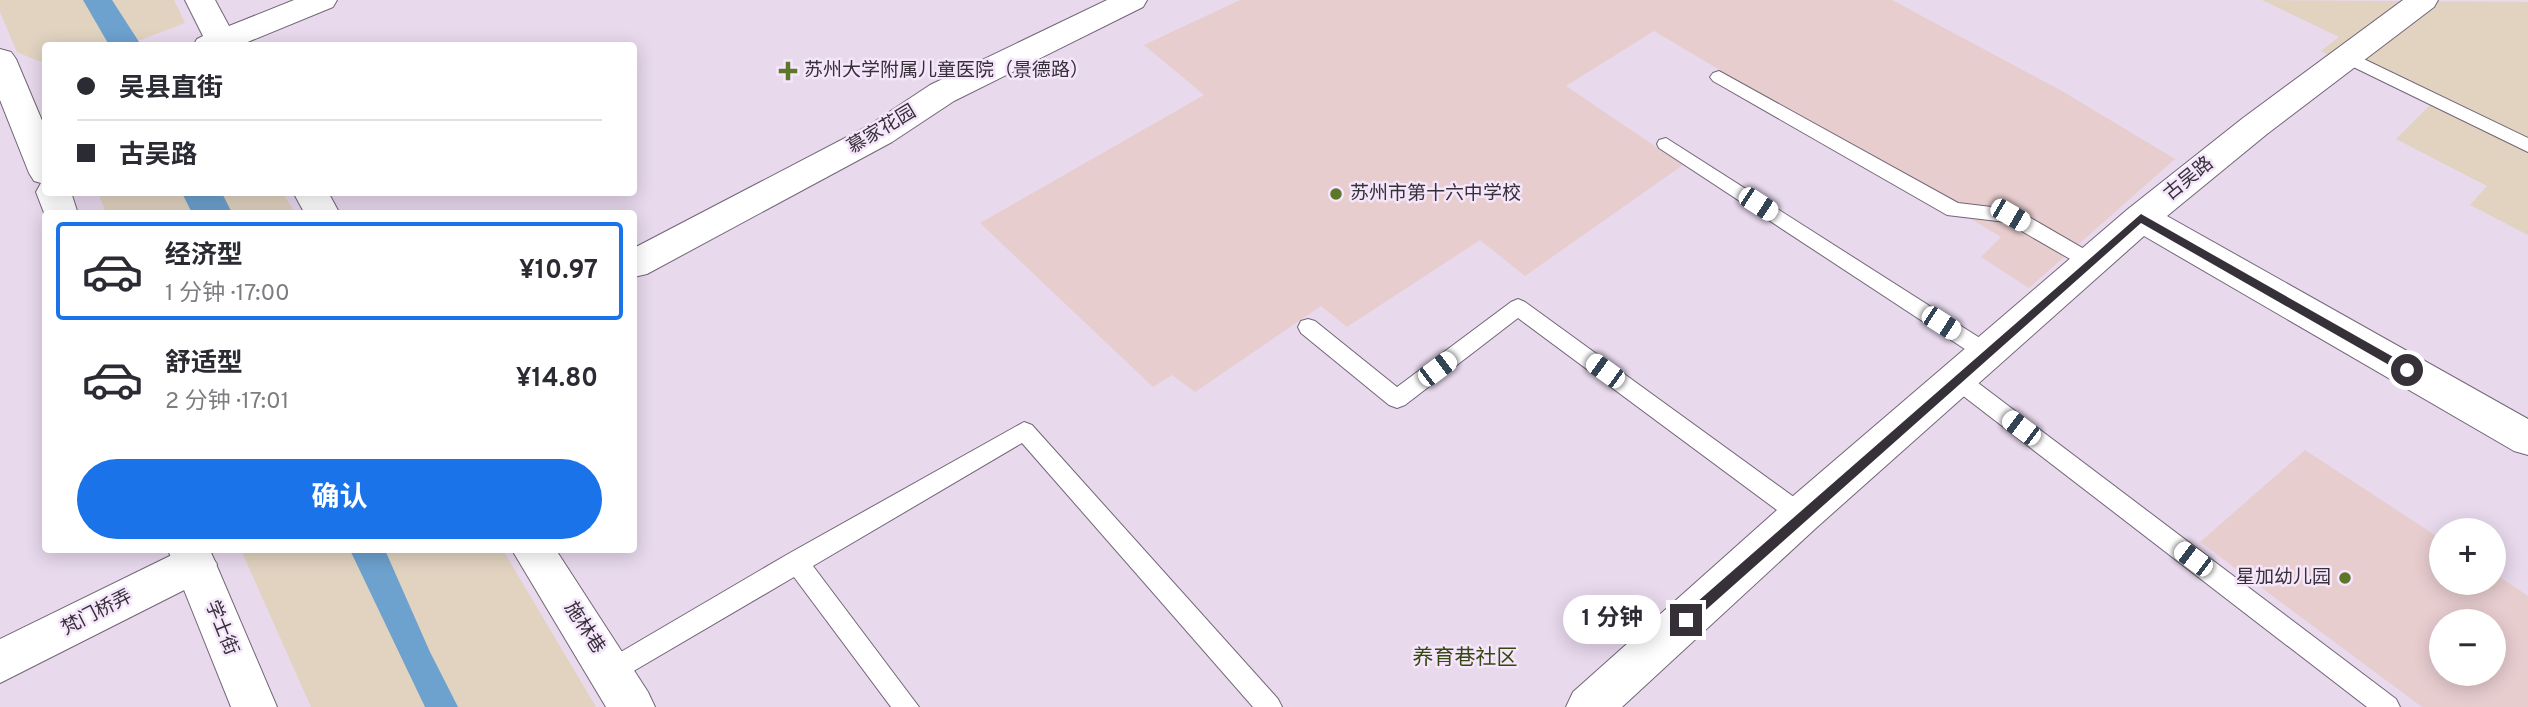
<!DOCTYPE html>
<html lang="zh">
<head>
<meta charset="utf-8">
<style>
  :root { --surface:#fff; --page:#f7f7f7; --text:#2b2b33; --muted:#7c7c81; --line:#e1e1e2; --accent:#1a73e8 }
  body { margin:0; font-family:Overpass,"Noto Sans SC",sans-serif; background:var(--page); color:var(--text); height:100vh; display:flex; flex-direction:column; font-size:26px; white-space:nowrap }
  * { box-sizing:border-box; margin:0 }
  p { font-size:23px; color:var(--muted) }
  .icon { flex:none; width:38px; height:38px; fill:none; stroke:currentColor; stroke-width:2; stroke-linecap:round; stroke-linejoin:round }
  .map { position:relative; flex:1; overflow:hidden }
  .side { position:absolute; left:42px; top:210px; width:595px; height:343px; display:flex; flex-direction:column; background:var(--surface); border-radius:7px; box-shadow:0 4px 18px #0003 }
  .side>* { flex:none }
  .guide { position:absolute; left:42px; top:42px; width:595px; height:154px; border-radius:7px; box-shadow:0 4px 18px #0003; display:grid; align-content:center; height:154px; padding:0 35px; background:var(--surface) }
  .fabs { position:absolute; left:2429px; top:518px; display:grid; gap:14px }
  .fabs a { display:grid; place-items:center; width:77px; height:77px; border-radius:50%; background:var(--surface); box-shadow:0 4px 18px #0003; font-size:35px }
  .end { position:absolute; width:32px; height:32px; margin:-16px; border:9px solid #363038; background:#fff; box-shadow:0 0 0 4px #fff }
  .from { border-radius:50% }
  .bubble { position:absolute; height:49px; border-radius:24px; background:var(--surface); box-shadow:0 4px 18px #0003; font-size:23px; font-weight:700; line-height:49px; text-align:center }
  .car { position:absolute; width:21px; height:42px; margin:-21px -10px; border-radius:9px; box-shadow:0 0 5px 2px #0007; background:linear-gradient(#fff 24%,#345 0 40%,#fff 0 76%,#345 0 86%,#fff 0) }
  .guide b { display:flex; align-items:center; gap:24px; height:66px; font-size:26px }
  .guide b+b { border-top:2px solid var(--line) }
  .guide i { width:18px; height:18px; background:var(--text) }
  ul { padding:12px 0 0; list-style:none }
  li { display:flex; align-items:center; gap:21px; height:98px; margin:0 14px 10px; padding:0 21px; border:4px solid transparent; border-radius:7px }
  li div { flex:1 }
  li b { display:block; font-size:26px }
  li em { font-style:normal; font-weight:700 }
  li.selected { border-color:var(--accent) }
  li>.icon { width:63px; height:63px; stroke-width:1.5 }
  .primary-button { display:flex; gap:14px; margin-top:auto; padding:14px 35px }
  .primary-button a { flex:1; height:80px; border-radius:42px; background:var(--accent); color:#fff; font-size:28px; font-weight:700; line-height:80px; text-align:center }
  .map>svg:first-child { display:block }
  .commercial { fill:#e1d3c0 }
  .education { fill:#e8cdcf; fill-rule:evenodd }
  .water { fill:#6da1ce }
  .lines { fill:none; stroke-linecap:round; stroke-linejoin:round }
  .lane-casing { stroke:#726577; stroke-width:2 }
  .street-casing { stroke:#726577; stroke-width:2 }
  .secondary-casing { stroke:#726577; stroke-width:2 }
  .lane { fill:#fff; fill-rule:evenodd }
  .street { fill:#fff; fill-rule:evenodd }
  .secondary { fill:#fff; fill-rule:evenodd }
  .route { fill:#363038 }
  .poi-dot { fill:#5d7729; stroke:#f5e6fb; stroke-width:2.5 }
  .labels { text-anchor:middle; dominant-baseline:central; stroke-width:5; stroke-linejoin:round; paint-order:stroke }
  .poi-label { font-size:19px; fill:#363038; stroke:#f5e6fb; text-anchor:start }
  .street-label { font-size:19px; fill:#363038; stroke:#f5e6fb }
  .neighbourhood-label { font-size:21px; fill:#364711; stroke:#f5e6fb }
</style>
</head>
<body>
<div class="map">
<svg width="2528" height="707" viewBox="0 0 2528 707">
  <rect width="100%" height="100%" fill="#e8d9ed"/>
  <g class="commercial">
    <path d="M 0,0 L 174,0 L 185,23 L 127,45 L 46,46 L 45,62 L 38,61 L 17,52 L 0,12 Z"/>
    <path d="M 2262,0 L 2528,2 L 2528,235 L 2470,205 L 2487,186 L 2396,139 L 2430,105 L 2321,51 L 2339,37 Z"/>
    <path d="M 98,193 L 283,193 L 295,213 L 106,213 Z"/>
    <path d="M 241,550 L 503,550 L 596,707 L 311,707 Z"/>
  </g>
  <g class="education">
    <path d="M 1240,0 L 1892,0 L 2062,91 L 2175,159 L 2029,288 L 1981,257 L 2001,237 L 1654,31 L 1566,86 L 1683,165 L 1525,276 L 1480,240 L 1347,327 L 1321,306 L 1195,392 L 1172,375 L 1153,387 L 980,223 L 1204,95 L 1144,45 Z"/>
    <path d="M 2305,450 L 2441,539 L 2441,583 L 2494,583 L 2494,573 L 2528,596 L 2528,707 L 2422,707 L 2200,542 ZM 2441,621 L 2494,621 L 2494,674 L 2441,674 Z"/>
  </g>
  <g class="water">
    <path d="M 83,0 L 112,0 L 141,45 L 109,45 Z"/>
    <path d="M 182,193 L 222,193 L 232,213 L 192,213 Z"/>
    <path d="M 350,550 L 385,550 L 430,652 L 458,707 L 425,707 Z"/>
  </g>
  <g class="lines">
    <defs>
      <g id="lane">
        <path d="M 2347,51 L 2528,138 L 2528,152 L 2341,61 L 2338,57 Z"/>
        <path d="M 1719,71 L 1958,203 L 2017,210 L 2098,257 L 2101,262 L 2098,267 L 2091,269 L 2084,267 L 2006,222 L 1947,215 L 1713,81 L 1710,77 L 1713,73 Z"/>
        <path d="M 1666,138 L 1994,347 L 1997,353 L 1994,359 L 1987,361 L 1980,359 L 1659,148 L 1657,144 L 1659,140 Z"/>
        <path d="M 1518,299 L 1525,302 L 1809,508 L 1812,515 L 1809,522 L 1801,525 L 1793,522 L 1518,318 L 1405,405 L 1397,408 L 1389,405 L 1301,333 L 1298,327 L 1301,321 L 1308,319 L 1315,321 L 1397,387 L 1511,302 Z"/>
        <path d="M 1957,371 L 1965,373 L 2396,699 L 2400,707 L 2367,707 L 1949,385 L 1946,379 L 1949,373 Z"/>
        <path d="M 1024,422 L 1032,425 L 1278,699 L 1282,707 L 1253,707 L 1022,443 L 813,566 L 919,707 L 891,707 L 794,577 L 620,679 L 611,682 L 602,679 L 599,671 L 602,663 L 788,554 Z"/>
      </g>
      <g id="street">
        <path d="M 1107,0 L 1147,0 L 1143,7 L 954,101 L 892,142 L 647,274 L 634,277 L 634,248 L 868,126 L 930,85 Z"/>
        <path d="M 2403,0 L 2438,0 L 2434,7 L 2267,134 L 2167,216 L 2528,419 L 2528,455 L 2514,451 L 2144,236 L 1816,528 L 1622,707 L 1566,707 L 1573,692 L 1786,502 L 2128,209 L 2243,118 Z"/>
        <path d="M 293,192 L 328,192 L 340,214 L 305,214 Z"/>
        <path d="M 207,550 L 217,564 L 210,577 L 0,683 L 0,639 L 180,551 Z"/>
        <path d="M 512,550 L 556,550 L 648,692 L 655,707 L 606,707 Z"/>
      </g>
      <g id="secondary">
        <path d="M 185,0 L 215,0 L 229,26 L 294,0 L 337,0 L 333,7 L 238,46 L 193,46 L 197,39 L 203,36 Z"/>
        <path d="M 0,49 L 11,52 L 16,59 L 46,130 L 46,192 L 71,192 L 78,214 L 46,214 L 46,218 L 36,192 L 41,183 L 34,181 L 29,173 L 0,100 Z"/>
        <path d="M 168,550 L 210,550 L 277,707 L 231,707 Z"/>
      </g>
    </defs>
    <use href="#lane" class="lane-casing"/>
    <use href="#street" class="street-casing"/>
    <use href="#secondary" class="secondary-casing"/>
    <use href="#lane" class="lane"/>
    <use href="#street" class="street"/>
    <use href="#secondary" class="secondary"/>
  </g>
  <path class="route" d="M 2141,214 L 2411,367 L 2411,373 L 2403,373 L 2141,223 L 1690,624 L 1681,624 L 1681,616 Z"/>
  <g class="poi-dot">
    <path d="M784.5 60.5h7v7h7v7h-7v7h-7v-7h-7v-7h7z"/>
    <circle cx="1336" cy="194" r="7"/>
    <circle cx="2345" cy="578" r="7"/>
  </g>
  <g class="labels">
    <g class="poi-label">
      <text x="804" y="71">苏州大学附属儿童医院（景德路）</text>
      <text x="1350" y="194">苏州市第十六中学校</text>
      <text x="2331" y="578" text-anchor="end">星加幼儿园</text>
    </g>
    <g class="street-label">
      <text transform="translate(882 130) rotate(-31)">慕家花园</text>
      <text transform="translate(2189 179) rotate(-39)">古吴路</text>
      <text transform="translate(97 613) rotate(-27)">梵门桥弄</text>
      <text transform="translate(221 628) rotate(68)">学士街</text>
      <text transform="translate(584 628) rotate(57)">施林巷</text>
    </g>
    <g class="neighbourhood-label">
      <text x="1465" y="658">养育巷社区</text>
    </g>
  </g>
</svg>
<div class="fabs">
<a>+</a>
<a>−</a>
</div>
<i class="end from" style="left:2407px;top:370px"></i>
<i class="end" style="left:1686px;top:620px"></i>
<div class="bubble" style="left:1563px;top:595px;width:98px">1 分钟</div>
<i class="car" style="left:1758px;top:204px;rotate:123deg"></i>
<i class="car" style="left:2010px;top:215px;rotate:120deg"></i>
<i class="car" style="left:1941px;top:323px;rotate:123deg"></i>
<i class="car" style="left:1437px;top:369px;rotate:53deg"></i>
<i class="car" style="left:1605px;top:371px;rotate:306deg"></i>
<i class="car" style="left:2021px;top:428px;rotate:307deg"></i>
<i class="car" style="left:2193px;top:559px;rotate:307deg"></i>
<div class="guide">
<b><i class="from"></i>吴县直街</b>
<b><i></i>古吴路</b>
</div>
<section class="side">
<ul>
<li class="selected"><svg class="icon" aria-label="car" viewBox="0 0 24 24"><path d="M5 17H2v-5l4-1 3-4h7l3 4 3 1v5h-3M9 17h6M6 11h13"/><circle cx="7" cy="17" r="2"/><circle cx="17" cy="17" r="2"/></svg><div><b>经济型</b><p>1 分钟 · 17:00</p></div><em>¥10.97</em></li>
<li><svg class="icon" aria-label="car" viewBox="0 0 24 24"><path d="M5 17H2v-5l4-1 3-4h7l3 4 3 1v5h-3M9 17h6M6 11h13"/><circle cx="7" cy="17" r="2"/><circle cx="17" cy="17" r="2"/></svg><div><b>舒适型</b><p>2 分钟 · 17:01</p></div><em>¥14.80</em></li>
</ul>
<div class="primary-button"><a>确认</a></div>
</section>
</div>
</body>
</html>
